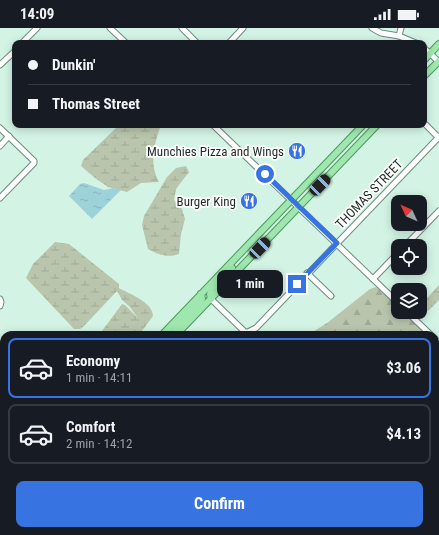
<!DOCTYPE html>
<html lang="en">
<head>
<meta charset="utf-8">
<style>
  :root { --surface:#171b24; --page:#242831; --text:#f1f3f6; --muted:#9ea1a6; --line:#363941; --accent:#3774e2 }
  body { margin:0; font-family:"Roboto Condensed",sans-serif; background:var(--page); color:var(--text); height:100vh; display:flex; flex-direction:column; font-size:15px; white-space:nowrap }
  * { box-sizing:border-box; margin:0 }
  p { font-size:13px; color:var(--muted) }
  .icon { flex:none; width:22px; height:22px; fill:none; stroke:currentColor; stroke-width:2; stroke-linecap:round; stroke-linejoin:round }
  .map { position:relative; flex:1; overflow:hidden }
  .details { position:absolute; left:0px; top:303px; width:439px; height:204px; display:flex; flex-direction:column; background:var(--surface); border-radius:12px 12px 0 0; box-shadow:0 2px 10px #0003 }
  .details>* { flex:none }
  .top-card { position:absolute; left:12px; top:12px; width:415px; height:88px; border-radius:8px; box-shadow:0 2px 10px #0003; display:grid; align-content:center; height:88px; padding:0 16px; background:var(--surface) }
  .needle { width:26px; rotate:314deg }
  .fabs { position:absolute; left:391px; top:167px; display:grid; gap:8px }
  .fabs a { display:grid; place-items:center; width:36px; height:36px; border-radius:8px; background:var(--surface); box-shadow:0 2px 10px #0003; font-size:20px }
  .end { position:absolute; width:18px; height:18px; margin:-9px; border:5px solid #3774e2; background:#fff; box-shadow:0 0 0 2px #fff }
  .from { border-radius:50% }
  .bubble { position:absolute; height:28px; border-radius:8px; background:var(--surface); box-shadow:0 2px 10px #0003; font-size:13px; font-weight:700; line-height:28px; text-align:center }
  .car { position:absolute; width:12px; height:24px; margin:-12px -6px; border-radius:5px; box-shadow:0 0 3px 1px #0007; background:linear-gradient(#222 24%,#8ab4d8 0 40%,#222 0 76%,#8ab4d8 0 86%,#222 0) }
  .top-card b { display:flex; align-items:center; gap:14px; height:38px; font-size:15px }
  .top-card b+b { border-top:1px solid var(--line) }
  .top-card i { width:10px; height:10px; background:var(--text) }
  ul { padding:7px 0 0; list-style:none }
  li { display:flex; align-items:center; gap:12px; height:60px; margin:0 8px 6px; padding:0 8px; border:2px solid var(--line); border-radius:8px }
  li div { flex:1 }
  li b { display:block; font-size:15px }
  li em { font-style:normal; font-weight:700 }
  li.on { border-color:var(--accent) }
  li>.icon { width:36px; height:36px; stroke-width:1.5 }
  .cta { display:flex; gap:8px; margin-top:auto; padding:8px 16px }
  .cta a { flex:1; height:46px; border-radius:8px; background:var(--accent); color:#fff; font-size:16px; font-weight:700; line-height:46px; text-align:center }
  .status { display:flex; justify-content:space-between; align-items:center; height:28px; padding:0 20px; background:var(--surface); direction:ltr }
  .status svg { height:11px; fill:currentColor }
  .map>svg:first-child { display:block }
  .forest { fill:url(#forest-firs) }
  .wetland { fill:url(#wetland-marsh) }
  .water { fill:url(#water-ripples) }
  .lines { fill:none; stroke-linecap:round; stroke-linejoin:round }
  .minor-casing { stroke:#6d8b7e; stroke-width:7 }
  .major-casing { stroke:#499a5c; stroke-width:8 }
  .minor { stroke:#fff; stroke-width:5 }
  .major { stroke:#a0e7af; stroke-width:6 }
  .route { stroke:#3774e2; stroke-width:5 }
  .labels { text-anchor:middle; dominant-baseline:central; stroke-width:3.5; stroke-linejoin:round; paint-order:stroke }
  .poi-label { font-size:13px; fill:#1d2924; stroke:#fff; text-anchor:end }
  .street-label { font-size:13px; fill:#1d2924; stroke:#fff }
</style>
</head>
<body>
<div class="status"><b>14:09</b><svg viewBox="0 0 49 12"><path d="M0 12V9h3v3zM5 12V6h3v6zM10 12V3h3v9zM15 12V0h3v12zM26 1h20v11H26zM47 4h2v5h-2z"/></svg></div>
<div class="map">
<svg width="439" height="507" viewBox="0 0 439 507">
  <defs>
    <pattern id="forest-firs" width="22" height="20" patternUnits="userSpaceOnUse"><rect width="22" height="20" fill="#b9c6ad"/><path d="M5 1l3.5 6h-7zM16 11l3.5 6h-7z" fill="#9faa95"/></pattern>
    <pattern id="wetland-marsh" width="20" height="14" patternUnits="userSpaceOnUse"><rect width="20" height="14" fill="#b9c6ad"/><path d="M1 5h8M5 5V1M11 12h8M15 12V8" fill="none" stroke="#9faa95"/></pattern>
    <pattern id="water-ripples" width="26" height="14" patternUnits="userSpaceOnUse"><rect width="26" height="14" fill="#9dd2d8"/><path d="M2 4q2-2 4 0t4 0M15 11q2-2 4 0t4 0" fill="none" stroke="#87b4b9"/></pattern>
  </defs>
  <rect width="100%" height="100%" fill="#d3f4e5"/>
  <g class="forest">
    <path d="M 376,259 L 382,263 L 398,278 L 398,284 L 404,284 L 427,307 L 303,307 L 311,305 L 327,295 L 370,261 Z"/>
    <path d="M 435,325 L 439,329 L 439,416 L 437,415 L 435,415 Z"/>
  </g>
  <g class="wetland">
    <path d="M 119,97 L 161,97 C 154,117 149,135 159,154 L 141,155 L 127,164 L 108,159 L 95,150 L 81,138 L 83,132 Z"/>
    <path d="M 186,138 L 189,144 L 176,161 L 174,172 L 182,181 L 185,191 L 181,206 L 179,226 C 167,230 159,227 148,221 L 142,197 L 144,188 L 167,149 L 176,140 Z"/>
    <path d="M 55,214 L 69,216 L 119,256 L 119,260 C 129,266 153,274 153,288 L 139,307 L 99,307 L 122,276 L 125,277 L 138,290 L 129,278 L 122,272 L 117,263 L 84,298 L 80,301 L 74,301 L 26,250 L 33,236 Z"/>
    <path d="M 439,257 L 439,272 L 428,283 L 421,277 Z"/>
    <path d="M 435,415 L 437,415 L 439,416 L 439,458 L 435,462 Z"/>
  </g>
  <g class="water">
    <path d="M 84,155 L 104,162 L 113,160 L 121,162 L 92,191 L 69,168 L 80,156 Z"/>
    <path d="M 4,327 L 4,454 L 0,454 L 0,331 Z"/>
    <path d="M 16,503 L 337,503 L 333,507 L 13,507 Z"/>
  </g>
  <g class="lines">
    <defs>
      <g id="minor">
        <path d="M 110,0 L 126,15"/>
        <path d="M 182,0 L 197,15"/>
        <path d="M 372,0 L 381,5 L 399,8 L 416,15"/>
        <path d="M 399,8 L 401,0"/>
        <path d="M 22,15 L 37,0"/>
        <path d="M 229,15 L 243,0"/>
        <path d="M 424,20 L 439,34"/>
        <path d="M 0,37 L 15,23"/>
        <path d="M 424,95 L 439,110"/>
        <path d="M 213,97 L 398,275"/>
        <path d="M 0,100 L 34,133 L 34,135 L 0,170"/>
        <path d="M 0,118 L 9,108"/>
        <path d="M 405,218 L 439,183"/>
        <path d="M 307,245 L 331,268"/>
        <path d="M 373,251 L 398,225"/>
        <path d="M 0,271 L 1,274 L 0,278"/>
        <path d="M 211,271 L 245,304 L 248,304 L 256,300 L 439,109"/>
        <path d="M 407,284 L 431,307"/>
        <path d="M 435,311 L 439,315"/>
        <path d="M 435,487 L 439,490"/>
      </g>
      <g id="major">
        <path d="M 424,32 L 439,16"/>
        <path d="M 424,48 L 439,33"/>
        <path d="M 211,271 L 210,266 L 212,261 L 232,240"/>
        <path d="M 162,307 L 363,97"/>
        <path d="M 170,307 L 200,274 L 202,271 L 201,266"/>
        <path d="M 176,307 L 377,97"/>
        <path d="M 0,491 L 4,486"/>
        <path d="M 0,507 L 4,502"/>
      </g>
    </defs>
    <use href="#minor" class="minor-casing"/>
    <use href="#major" class="major-casing"/>
    <use href="#minor" class="minor"/>
    <use href="#major" class="major"/>
  </g>
  <g class="lines">
    <path class="route" d="M 265,146 L 337,215 L 297,256"/>
  </g>
  <defs>
    <symbol id="restaurant-disc" viewBox="-11 -11 22 22"><circle r="9.5" fill="#3774e2" stroke="#fff"/><path d="M-5-6h1v4h1v-4h1v4h1v-4h1v5L-1.5 .5V6h-2V.5L-5-1ZM5-6V6H3V1.5H1.5Q1.5-4 5-6Z" fill="#fff"/></symbol>
  </defs>
  <g fill-rule="evenodd">
    <use href="#restaurant-disc" x="287" y="113" width="20" height="20"/>
    <use href="#restaurant-disc" x="239" y="163" width="20" height="20"/>
  </g>
  <g class="labels">
    <g class="poi-label">
      <text x="284" y="123">Munchies Pizza and Wings</text>
      <text x="236" y="173">Burger King</text>
    </g>
    <g class="street-label">
      <text transform="translate(369 166) rotate(-46)">THOMAS STREET</text>
    </g>
  </g>
</svg>
<div class="fabs">
<a><svg class="needle" viewBox="-14 -14 28 28"><path d="M0-13l5 13h-10z" fill="#e53935"/><path d="M0 13l5-13h-10z" fill="#9ea1a6"/></svg></a>
<a><svg class="icon" aria-label="locate" viewBox="0 0 24 24"><circle cx="12" cy="12" r="6"/><path d="M12 2v4M12 18v4M2 12h4M18 12h4"/></svg></a>
<a><svg class="icon" aria-label="layers" viewBox="0 0 24 24"><path d="M12 4l9 5-9 5-9-5zM3 14l9 5 9-5"/></svg></a>
</div>
<i class="end from" style="left:265px;top:146px"></i>
<i class="end" style="left:297px;top:256px"></i>
<div class="bubble" style="left:217px;top:242px;width:66px">1 min</div>
<i class="car" style="left:320px;top:157px;rotate:44deg"></i>
<i class="car" style="left:260px;top:220px;rotate:44deg"></i>
<div class="top-card">
<b><i class="from"></i>Dunkin'</b>
<b><i></i>Thomas Street</b>
</div>
<section class="details">
<ul>
<li class="on"><svg class="icon" aria-label="car" viewBox="0 0 24 24"><path d="M5 17H2v-5l4-1 3-4h7l3 4 3 1v5h-3M9 17h6M6 11h13"/><circle cx="7" cy="17" r="2"/><circle cx="17" cy="17" r="2"/></svg><div><b>Economy</b><p>1 min · 14:11</p></div><em>$3.06</em></li>
<li><svg class="icon" aria-label="car" viewBox="0 0 24 24"><path d="M5 17H2v-5l4-1 3-4h7l3 4 3 1v5h-3M9 17h6M6 11h13"/><circle cx="7" cy="17" r="2"/><circle cx="17" cy="17" r="2"/></svg><div><b>Comfort</b><p>2 min · 14:12</p></div><em>$4.13</em></li>
</ul>
<div class="cta"><a>Confirm</a></div>
</section>
</div>
</body>
</html>
